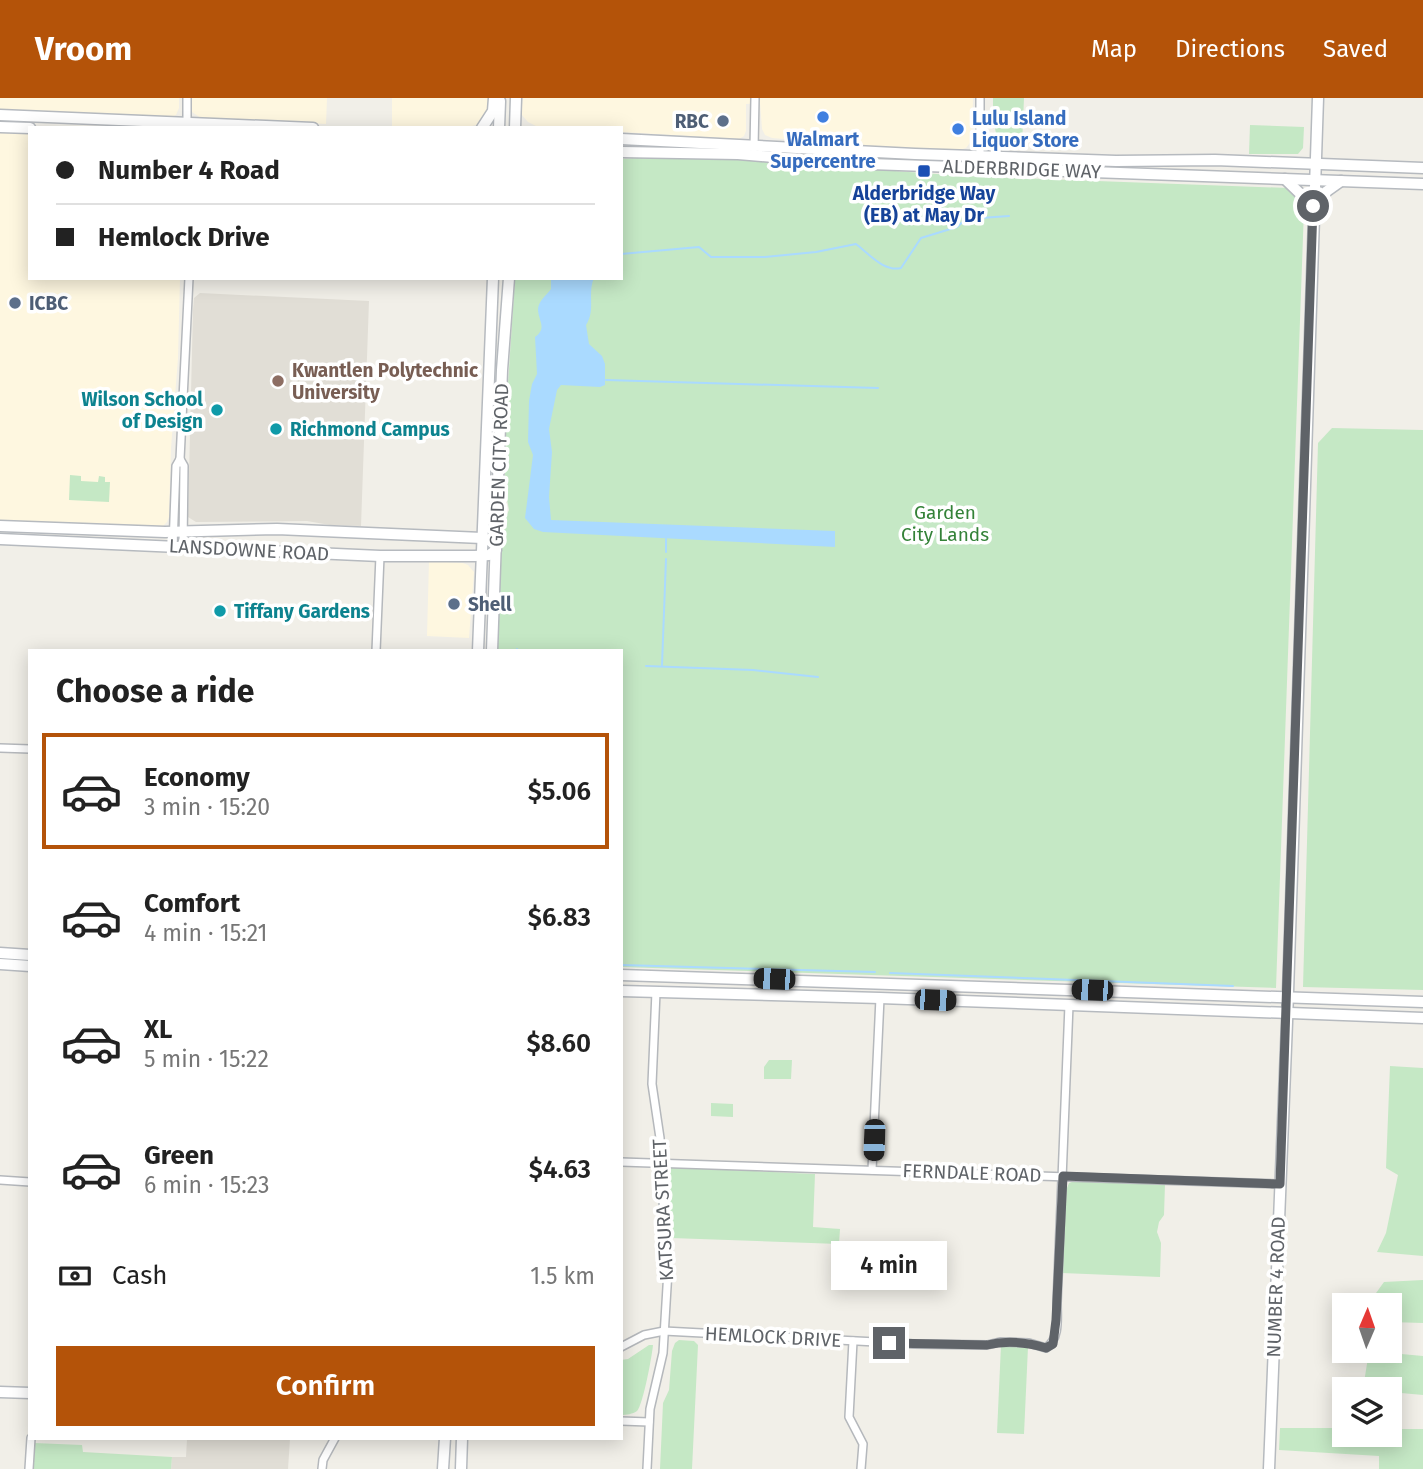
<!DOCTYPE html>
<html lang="en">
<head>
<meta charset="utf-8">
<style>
  :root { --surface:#fff; --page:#f6f6f6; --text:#222; --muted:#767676; --line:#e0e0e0; --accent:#b45309 }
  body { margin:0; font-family:"Fira Sans",sans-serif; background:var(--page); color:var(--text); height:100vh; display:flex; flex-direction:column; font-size:26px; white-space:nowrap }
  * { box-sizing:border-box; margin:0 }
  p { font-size:23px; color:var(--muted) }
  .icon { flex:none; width:38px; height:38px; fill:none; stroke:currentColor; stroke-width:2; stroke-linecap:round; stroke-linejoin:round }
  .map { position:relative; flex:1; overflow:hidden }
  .panel { position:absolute; left:28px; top:551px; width:595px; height:791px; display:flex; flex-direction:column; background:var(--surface); border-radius:0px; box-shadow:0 4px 18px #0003 }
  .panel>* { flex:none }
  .banner { position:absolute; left:28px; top:28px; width:595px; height:154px; border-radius:0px; box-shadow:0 4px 18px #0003; display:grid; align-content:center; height:154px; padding:0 28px; background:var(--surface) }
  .needle { width:46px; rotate:2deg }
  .controls { position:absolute; left:1332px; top:1195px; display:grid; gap:14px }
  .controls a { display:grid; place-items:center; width:70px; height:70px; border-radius:0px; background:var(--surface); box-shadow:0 4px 18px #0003; font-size:35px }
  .end { position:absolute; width:32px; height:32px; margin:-16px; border:9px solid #5f6368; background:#fff; box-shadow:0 0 0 4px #fff }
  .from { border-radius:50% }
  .bubble { position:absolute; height:49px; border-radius:0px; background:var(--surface); box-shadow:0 4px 18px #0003; font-size:23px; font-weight:600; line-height:49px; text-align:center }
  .car { position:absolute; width:21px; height:42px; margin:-21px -10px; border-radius:9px; box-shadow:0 0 5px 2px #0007; background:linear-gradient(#222 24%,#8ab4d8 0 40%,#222 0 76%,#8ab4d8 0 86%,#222 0) }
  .banner b { display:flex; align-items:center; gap:24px; height:66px; font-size:26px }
  .banner b+b { border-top:2px solid var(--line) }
  .banner i { width:18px; height:18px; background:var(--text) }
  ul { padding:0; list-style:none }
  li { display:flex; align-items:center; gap:21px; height:116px; margin:0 14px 10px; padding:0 14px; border:4px solid transparent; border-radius:0px }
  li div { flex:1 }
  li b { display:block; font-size:26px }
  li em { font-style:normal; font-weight:600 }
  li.current { border-color:var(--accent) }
  li>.icon { width:63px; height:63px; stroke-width:1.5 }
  h2 { padding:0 28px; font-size:32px; line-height:84px }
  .pay { display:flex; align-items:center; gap:18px; height:77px; padding:0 28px; font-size:26px }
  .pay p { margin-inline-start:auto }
  .button { display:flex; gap:14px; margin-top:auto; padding:14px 28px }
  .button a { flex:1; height:80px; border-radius:0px; background:var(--accent); color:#fff; font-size:28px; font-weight:600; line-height:80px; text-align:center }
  header { display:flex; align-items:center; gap:42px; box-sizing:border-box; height:98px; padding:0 35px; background:var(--accent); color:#fff }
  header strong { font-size:33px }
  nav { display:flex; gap:38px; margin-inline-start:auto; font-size:24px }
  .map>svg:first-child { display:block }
  .commercial { fill:#fef7e0 }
  .education { fill:#e1ded6 }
  .green { fill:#c5e8c5 }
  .water { fill:#aadaff }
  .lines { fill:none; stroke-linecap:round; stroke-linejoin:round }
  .stream { stroke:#aadaff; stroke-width:2 }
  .street-casing { stroke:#b5b8bc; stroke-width:10 }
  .secondary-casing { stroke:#b6babf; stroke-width:13 }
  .street { stroke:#fff; stroke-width:7 }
  .secondary { stroke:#fff; stroke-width:10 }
  .route { stroke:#5f6368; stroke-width:9 }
  .shop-dot { fill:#3f7fe0; stroke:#fff; stroke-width:2.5 }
  .service-dot { fill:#5c6f8a; stroke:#fff; stroke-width:2.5 }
  .transit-dot { fill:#1a4fb4; stroke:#fff; stroke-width:2.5 }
  .education-dot { fill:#8d6e63; stroke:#fff; stroke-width:2.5 }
  .culture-dot { fill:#0f9aa8; stroke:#fff; stroke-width:2.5 }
  .labels { text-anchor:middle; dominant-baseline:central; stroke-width:7; stroke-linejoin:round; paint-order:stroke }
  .shop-label { font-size:19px; font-weight:bold; fill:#366cbe; stroke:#fff; text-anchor:start }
  .service-label { font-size:19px; font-weight:bold; fill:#4e5e75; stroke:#fff; text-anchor:start }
  .street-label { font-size:19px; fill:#5f6368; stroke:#fff }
  .transit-label { font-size:19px; font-weight:bold; fill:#164399; stroke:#fff }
  .education-label { font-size:19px; font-weight:bold; fill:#785e54; stroke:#fff; text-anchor:start }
  .culture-label { font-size:19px; font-weight:bold; fill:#0d838f; stroke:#fff; text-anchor:start }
  .park-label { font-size:19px; fill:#348238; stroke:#fff }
</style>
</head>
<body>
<header>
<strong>Vroom</strong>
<nav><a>Map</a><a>Directions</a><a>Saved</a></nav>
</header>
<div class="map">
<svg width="1423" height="1371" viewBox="0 0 1423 1371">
  <rect width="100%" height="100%" fill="#f1efe8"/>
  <g class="commercial">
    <path d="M 0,0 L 179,0 L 179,10 L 176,17 L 172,19 L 0,12 Z"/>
    <path d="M 192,0 L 327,0 L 326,26 L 201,20 L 192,14 Z"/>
    <path d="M 392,0 L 492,0 L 491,7 L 480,26 L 468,29 L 392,28 Z"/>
    <path d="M 523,0 L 973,0 L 972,42 L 966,50 L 956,53 L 841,49 L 818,44 L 772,40 L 765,37 L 762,31 L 760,5 L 746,6 L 746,33 L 744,38 L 739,41 L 622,34 L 621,30 L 536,28 L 528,24 L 521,16 Z"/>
    <path d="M 0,32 L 30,33 L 30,180 L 180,180 L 178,260 L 171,350 L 169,419 L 167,424 L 163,428 L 134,429 L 0,423 Z"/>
    <path d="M 429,463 L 463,465 L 468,467 L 474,474 L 469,540 L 427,538 Z"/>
  </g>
  <g class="education">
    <path d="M 200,195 L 369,203 L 361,428 L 330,427 L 307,423 L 196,424 L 188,419 L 193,212 L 194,200 Z"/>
    <path d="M 187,1341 L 290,1341 L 288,1371 L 171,1371 L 172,1359 L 186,1359 Z"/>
  </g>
  <g class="green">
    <path d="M 993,0 L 1024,0 L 1022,48 L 999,48 L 993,22 Z"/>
    <path d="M 1250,27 L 1304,29 L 1303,50 L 1298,56 L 1249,56 Z"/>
    <path d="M 650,59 L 740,62 L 965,78 L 1288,90 L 1296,96 L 1304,111 L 1276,890 L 621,869 L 621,553 L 497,553 L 500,456 L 506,418 L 509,412 L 505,391 L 505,331 L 515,180 L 621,180 L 621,61 Z"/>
    <path d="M 1332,330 L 1423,332 L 1423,892 L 1303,889 L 1318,345 Z"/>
    <path d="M 70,377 L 81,378 L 81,383 L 98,384 L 99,378 L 105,379 L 105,384 L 110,384 L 109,404 L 69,402 Z"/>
    <path d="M 769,962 L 792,962 L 791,981 L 764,981 L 764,969 Z"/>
    <path d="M 1390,968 L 1423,970 L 1423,1158 L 1377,1154 L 1386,1135 L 1398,1077 L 1386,1070 Z"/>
    <path d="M 711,1005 L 733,1006 L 733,1019 L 711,1018 Z"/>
    <path d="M 672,1069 L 815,1076 L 813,1129 L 840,1131 L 839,1146 L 671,1140 L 665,1075 Z"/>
    <path d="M 1075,1083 L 1165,1086 L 1164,1117 L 1159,1124 L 1157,1134 L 1161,1145 L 1160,1179 L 1062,1175 L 1067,1090 L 1069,1085 Z"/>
    <path d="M 1423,1182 L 1423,1225 L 1390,1224 L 1390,1208 L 1344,1208 L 1344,1223 L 1341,1223 L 1341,1203 L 1371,1202 L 1384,1184 Z"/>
    <path d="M 679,1242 L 694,1243 L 698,1247 L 692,1371 L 660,1371 L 663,1305 L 669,1292 L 672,1253 L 675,1245 Z"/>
    <path d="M 649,1247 L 653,1247 C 652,1258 643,1307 637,1313 C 633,1316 626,1317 621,1317 L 621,1262 L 628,1261 Z"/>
    <path d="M 1001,1247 L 1028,1249 L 1024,1336 L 997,1335 Z"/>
    <path d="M 1369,1253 L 1423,1258 L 1423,1297 L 1390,1294 L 1390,1292 L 1363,1291 Z"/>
    <path d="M 1280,1330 L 1344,1330 L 1344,1337 L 1390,1337 L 1390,1331 L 1423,1331 L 1423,1371 L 1379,1371 L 1379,1358 L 1279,1352 Z"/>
    <path d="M 34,1345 L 82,1347 L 83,1354 L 172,1359 L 171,1371 L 33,1371 Z"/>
  </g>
  <path class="water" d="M 551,180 L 594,180 C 587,196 596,212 586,227 L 589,246 L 602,258 L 605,266 L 605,287 L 600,289 L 561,287 L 557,292 L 549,331 L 552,354 L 549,399 L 551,422 L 835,433 L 835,449 L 543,434 L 534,431 L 525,420 L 533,357 L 528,344 L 529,303 L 532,286 L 537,276 L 535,239 C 547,230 539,224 538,212 C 538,203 546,198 551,191 Z"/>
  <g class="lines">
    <g class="stream">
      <path d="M 621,156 L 699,149 L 711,159 L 765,159 L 816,154 L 856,146 C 869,156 884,174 901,170 L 921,140 L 957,129 L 966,121 L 1009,118"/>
      <path d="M 606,282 L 878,290"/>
      <path d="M 666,454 L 666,441"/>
      <path d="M 517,551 L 517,553"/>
      <path d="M 662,567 L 666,461"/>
      <path d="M 646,568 L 753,572 L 818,579"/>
      <path d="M 621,867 L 875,874"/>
      <path d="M 890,875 L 1233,888"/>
    </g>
    <defs>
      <g id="street">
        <path d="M 187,27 L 187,0"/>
        <path d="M 754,50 L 755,0"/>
        <path d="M 980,62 L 980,0"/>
        <path d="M 180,361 L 184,368 L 183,448"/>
        <path d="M 173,448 L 176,368 L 180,361 L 189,180"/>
        <path d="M 376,553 L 380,458"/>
        <path d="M 0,650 L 30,651"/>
        <path d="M 621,1064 L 1280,1086"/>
        <path d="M 872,1072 L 880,900"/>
        <path d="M 0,1082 L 30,1084"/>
        <path d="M 853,1243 L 849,1319 L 863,1346 L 861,1371"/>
        <path d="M 621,1249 L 644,1237 L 664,1233 L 914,1246 L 987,1247 L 1000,1244 L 1029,1245 L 1046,1250 C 1060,1241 1057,1220 1057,1205 L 1069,907"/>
        <path d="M 621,1323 L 649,1324"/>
        <path d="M 29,1371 L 31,1340"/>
        <path d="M 322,1371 L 323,1362 L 335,1340"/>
        <path d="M 647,1371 L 650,1311 L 663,1255 L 669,1156 L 664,1121 L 660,1040 L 652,986 L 656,894"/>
      </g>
      <g id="secondary">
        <path d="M 0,17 L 313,30"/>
        <path d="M 0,29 L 30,30"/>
        <path d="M 482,30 L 493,13 L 494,0"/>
        <path d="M 499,30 L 500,3"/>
        <path d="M 515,30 L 516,0"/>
        <path d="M 621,41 L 915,56 L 1116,63 L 1215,62 L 1423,70"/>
        <path d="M 621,54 L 738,56 L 842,65 L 1423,86"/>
        <path d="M 1285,81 L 1313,108"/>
        <path d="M 1313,108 L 1327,93 L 1341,83"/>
        <path d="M 0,428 L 165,434 L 277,431 L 482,440 L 496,445"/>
        <path d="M 0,441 L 380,458 L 475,458 L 489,457 L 496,452"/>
        <path d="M 478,553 L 493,180"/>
        <path d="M 492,553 L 502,272 L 509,180"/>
        <path d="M 0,855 L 30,857"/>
        <path d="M 0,866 L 30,868"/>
        <path d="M 621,877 L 1423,904"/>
        <path d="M 621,893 L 880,900 L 1423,920"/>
        <path d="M 0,1294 L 30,1295"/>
        <path d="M 443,1371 L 445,1340"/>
        <path d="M 461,1371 L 462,1340"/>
        <path d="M 1269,1371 L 1287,924 L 1318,0"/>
      </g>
    </defs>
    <use href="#street" class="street-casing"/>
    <use href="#secondary" class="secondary-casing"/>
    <use href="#street" class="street"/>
    <use href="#secondary" class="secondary"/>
  </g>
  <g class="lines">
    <path class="route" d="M 889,1245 L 987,1247 C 1007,1242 1026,1244 1046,1250 L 1053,1246 L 1056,1222 L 1063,1078 L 1280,1086 L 1313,108"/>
  </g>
  <g class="shop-dot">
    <circle cx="823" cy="19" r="7"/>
    <circle cx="958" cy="31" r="7"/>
  </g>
  <g class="service-dot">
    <circle cx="723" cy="23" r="7"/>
    <circle cx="15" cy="205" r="7"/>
    <circle cx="454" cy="506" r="7"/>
  </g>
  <rect class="transit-dot" x="917" y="66" width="14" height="14" rx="3.5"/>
  <circle class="education-dot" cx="278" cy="283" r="7"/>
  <g class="culture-dot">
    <circle cx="217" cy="312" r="7"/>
    <circle cx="276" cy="331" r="7"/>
    <circle cx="220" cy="513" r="7"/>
  </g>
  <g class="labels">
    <g class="shop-label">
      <text x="972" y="20">Lulu Island<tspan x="972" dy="22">Liquor Store</tspan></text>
      <text x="823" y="41" text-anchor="middle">Walmart<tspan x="823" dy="22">Supercentre</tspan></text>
    </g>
    <g class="service-label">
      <text x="709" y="23" text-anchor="end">RBC</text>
      <text x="29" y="205">ICBC</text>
      <text x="468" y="506">Shell</text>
    </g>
    <g class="street-label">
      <text transform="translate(1022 71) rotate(2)">ALDERBRIDGE WAY</text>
      <text transform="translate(499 367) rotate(-88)">GARDEN CITY ROAD</text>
      <text transform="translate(249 452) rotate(3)">LANSDOWNE ROAD</text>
      <text transform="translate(972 1075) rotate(2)">FERNDALE ROAD</text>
      <text transform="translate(663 1112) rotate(-93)">KATSURA STREET</text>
      <text transform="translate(1276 1189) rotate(-88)">NUMBER 4 ROAD</text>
      <text transform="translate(773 1239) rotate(3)">HEMLOCK DRIVE</text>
    </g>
    <g class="transit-label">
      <text x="924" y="95">Alderbridge Way<tspan x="924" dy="22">(EB) at May Dr</tspan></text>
    </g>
    <g class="education-label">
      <text x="292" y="272">Kwantlen Polytechnic<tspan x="292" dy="22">University</tspan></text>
    </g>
    <g class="culture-label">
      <text x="203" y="301" text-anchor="end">Wilson School<tspan x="203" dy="22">of Design</tspan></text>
      <text x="290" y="331">Richmond Campus</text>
      <text x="234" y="513">Tiffany Gardens</text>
    </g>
    <g class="park-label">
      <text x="945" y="414">Garden<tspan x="945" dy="22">City Lands</tspan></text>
    </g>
  </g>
</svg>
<div class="controls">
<a><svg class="needle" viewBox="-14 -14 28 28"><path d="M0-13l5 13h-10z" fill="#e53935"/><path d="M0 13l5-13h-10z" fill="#767676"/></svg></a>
<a><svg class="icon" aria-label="layers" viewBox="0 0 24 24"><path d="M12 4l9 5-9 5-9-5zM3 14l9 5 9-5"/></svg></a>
</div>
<i class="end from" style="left:1313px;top:108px"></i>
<i class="end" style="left:889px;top:1245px"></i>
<div class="bubble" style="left:831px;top:1143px;width:116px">4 min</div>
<i class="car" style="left:774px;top:881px;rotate:272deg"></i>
<i class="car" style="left:1092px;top:892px;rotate:272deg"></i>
<i class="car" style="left:935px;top:902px;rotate:92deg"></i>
<i class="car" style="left:874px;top:1042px;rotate:182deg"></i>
<div class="banner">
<b><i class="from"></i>Number 4 Road</b>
<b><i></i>Hemlock Drive</b>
</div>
<section class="panel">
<h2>Choose a ride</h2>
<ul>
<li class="current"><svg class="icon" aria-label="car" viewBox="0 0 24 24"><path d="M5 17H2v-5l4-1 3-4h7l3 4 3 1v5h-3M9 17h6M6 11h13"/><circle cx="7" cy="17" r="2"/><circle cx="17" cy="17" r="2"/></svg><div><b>Economy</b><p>3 min · 15:20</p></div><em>$5.06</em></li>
<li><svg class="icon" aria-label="car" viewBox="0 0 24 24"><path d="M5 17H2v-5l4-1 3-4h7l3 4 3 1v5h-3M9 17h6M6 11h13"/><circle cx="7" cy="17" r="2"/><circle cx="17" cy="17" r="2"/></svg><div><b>Comfort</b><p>4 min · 15:21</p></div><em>$6.83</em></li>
<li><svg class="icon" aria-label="car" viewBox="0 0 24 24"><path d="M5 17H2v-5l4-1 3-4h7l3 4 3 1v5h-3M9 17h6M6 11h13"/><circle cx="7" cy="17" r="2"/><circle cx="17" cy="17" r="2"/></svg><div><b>XL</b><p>5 min · 15:22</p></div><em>$8.60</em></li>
<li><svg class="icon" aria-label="car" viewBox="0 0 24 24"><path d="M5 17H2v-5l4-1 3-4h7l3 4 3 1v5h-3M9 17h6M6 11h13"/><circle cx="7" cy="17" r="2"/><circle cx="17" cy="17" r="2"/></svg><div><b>Green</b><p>6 min · 15:23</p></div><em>$4.63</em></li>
</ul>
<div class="pay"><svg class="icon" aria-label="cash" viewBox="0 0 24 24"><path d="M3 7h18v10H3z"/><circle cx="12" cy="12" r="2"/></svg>Cash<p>1.5 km</p></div>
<div class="button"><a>Confirm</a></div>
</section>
</div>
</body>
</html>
